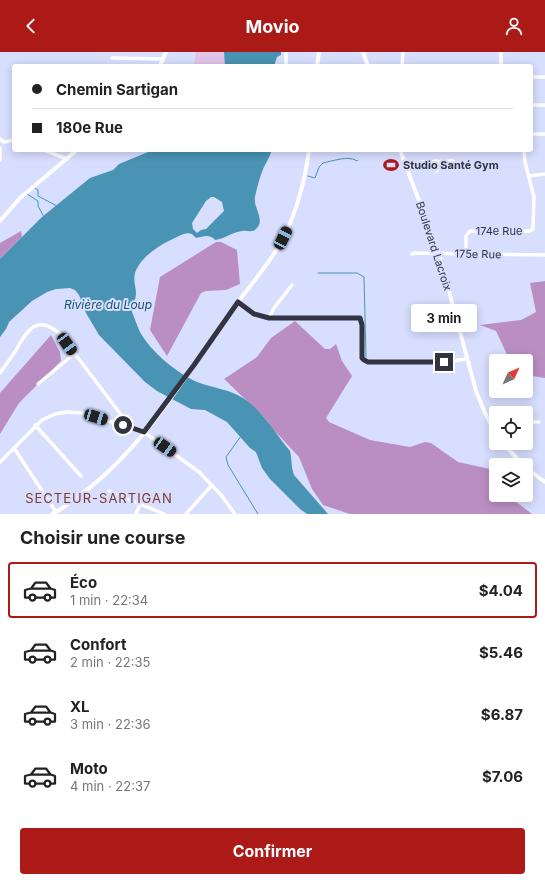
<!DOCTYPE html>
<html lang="fr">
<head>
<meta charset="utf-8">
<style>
  :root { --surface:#fff; --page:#f2f2f2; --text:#222; --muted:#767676; --line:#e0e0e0; --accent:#ac1a18 }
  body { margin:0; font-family:Inter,sans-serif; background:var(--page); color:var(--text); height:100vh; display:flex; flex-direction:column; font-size:15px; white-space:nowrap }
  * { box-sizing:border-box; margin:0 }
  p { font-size:13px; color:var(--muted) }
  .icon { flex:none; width:22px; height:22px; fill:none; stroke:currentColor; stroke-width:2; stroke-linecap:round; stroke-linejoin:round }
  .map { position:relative; height:462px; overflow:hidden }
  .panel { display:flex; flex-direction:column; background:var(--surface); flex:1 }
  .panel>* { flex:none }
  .hud { position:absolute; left:12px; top:12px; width:521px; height:88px; border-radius:4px; box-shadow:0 2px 10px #0003; display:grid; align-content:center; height:88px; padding:0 20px; background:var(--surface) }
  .needle { width:26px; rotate:45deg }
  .controls { position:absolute; left:489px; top:302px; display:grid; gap:8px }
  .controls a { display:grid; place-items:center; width:44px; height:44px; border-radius:4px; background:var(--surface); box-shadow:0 2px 10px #0003; font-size:20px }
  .end { position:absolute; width:18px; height:18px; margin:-9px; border:5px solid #323441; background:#fff; box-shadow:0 0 0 2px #fff }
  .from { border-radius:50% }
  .bubble { position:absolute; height:28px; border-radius:4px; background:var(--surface); box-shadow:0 2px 10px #0003; font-size:13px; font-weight:700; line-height:28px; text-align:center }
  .car { position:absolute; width:12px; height:24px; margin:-12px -6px; border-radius:5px; box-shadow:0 0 3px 1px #0007; background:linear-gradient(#222 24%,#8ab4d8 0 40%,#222 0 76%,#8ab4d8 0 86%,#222 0) }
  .hud b { display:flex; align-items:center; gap:14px; height:38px; font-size:15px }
  .hud b+b { border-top:1px solid var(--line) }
  .hud i { width:10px; height:10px; background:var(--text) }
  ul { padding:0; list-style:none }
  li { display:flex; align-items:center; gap:12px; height:56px; margin:0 8px 6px; padding:0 12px; border:2px solid transparent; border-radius:4px }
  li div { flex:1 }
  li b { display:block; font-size:15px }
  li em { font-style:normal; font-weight:700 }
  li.current { border-color:var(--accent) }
  li>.icon { width:36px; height:36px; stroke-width:1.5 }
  h2 { padding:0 20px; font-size:18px; line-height:48px }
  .action { display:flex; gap:8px; margin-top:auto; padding:8px 20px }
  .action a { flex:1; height:46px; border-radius:4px; background:var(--accent); color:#fff; font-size:16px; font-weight:700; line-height:46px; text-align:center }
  header { display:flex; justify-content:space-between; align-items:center; height:52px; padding:0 20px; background:var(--accent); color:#fff; font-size:18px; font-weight:700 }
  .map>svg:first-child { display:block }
  .green { fill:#e1c3e7 }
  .forest { fill:#ba8ec3 }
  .water { fill:#4993b4; fill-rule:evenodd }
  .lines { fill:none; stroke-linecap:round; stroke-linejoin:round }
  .stream { stroke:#4993b4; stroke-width:1 }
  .minor { stroke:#fff; stroke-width:3.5 }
  .major { stroke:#fff; stroke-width:4 }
  .route { stroke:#323441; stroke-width:5 }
  .labels { text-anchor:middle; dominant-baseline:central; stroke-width:4; stroke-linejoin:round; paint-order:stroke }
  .poi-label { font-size:11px; font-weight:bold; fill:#323441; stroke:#d7defe; text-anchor:start }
  .street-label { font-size:11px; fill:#323441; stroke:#d7defe }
  .water-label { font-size:12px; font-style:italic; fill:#19536c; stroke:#d7defe }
  .quarter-label { font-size:13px; letter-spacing:1px; fill:#803931; stroke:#d7defe }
</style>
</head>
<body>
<header><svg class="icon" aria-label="back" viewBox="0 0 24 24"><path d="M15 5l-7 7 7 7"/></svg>Movio<svg class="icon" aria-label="person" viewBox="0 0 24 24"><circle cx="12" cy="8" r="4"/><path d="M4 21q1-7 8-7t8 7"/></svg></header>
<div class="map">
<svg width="545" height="462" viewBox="0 0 545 462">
  <rect width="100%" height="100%" fill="#d7defe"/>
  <path class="green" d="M 196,0 L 224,0 L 225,14 L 194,14 Z"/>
  <g class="forest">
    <path d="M 21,179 L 22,185 L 0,207 L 0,191 Z"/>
    <path d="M 216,190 L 221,190 L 237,198 L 240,232 L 226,238 L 206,239 L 201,241 L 167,304 L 150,278 L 160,225 Z"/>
    <path d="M 545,229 L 545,326 L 526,323 L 526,309 L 510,309 L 496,279 L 480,273 L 521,268 L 536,260 L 530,231 Z"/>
    <path d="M 295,269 L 325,297 L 330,297 L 336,292 L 342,309 L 352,324 L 326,366 L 329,370 L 370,388 L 410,395 L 425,390 L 431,391 L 458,410 L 490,417 L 496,424 L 496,443 L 515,443 L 515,449 L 532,462 L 350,462 L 323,453 L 312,437 L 299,405 L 272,376 L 264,365 L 224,327 L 257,305 L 271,286 Z"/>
    <path d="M 51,283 L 60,300 L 61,309 L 19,351 L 0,382 L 0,341 Z"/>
  </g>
  <g class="water">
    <path d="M 224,0 L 281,0 L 281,3 L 277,5 L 274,14 L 225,14 Z"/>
    <path d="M 153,98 L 272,98 C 270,104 267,109 264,115 C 260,124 257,135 255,145 C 253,156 266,168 256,177 C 252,181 247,178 242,179 C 232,180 225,187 215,188 C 210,182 204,184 196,186 C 195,185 193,183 192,182 C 187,180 181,183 177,185 C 161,192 141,204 135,221 C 133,228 136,235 136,242 C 135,249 133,255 132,260 C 135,267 137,274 140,280 C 151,300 177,321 197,330 C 212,336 229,337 243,346 C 263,359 275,381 290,399 C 292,407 291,415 294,423 L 328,462 L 307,462 L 300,457 L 270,427 L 262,416 L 256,400 L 250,396 L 227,370 L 205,358 L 191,357 L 157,339 L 145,330 L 99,283 L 86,261 L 79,243 L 75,238 L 70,236 L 56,237 L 47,240 L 32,249 L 9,270 L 6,277 L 0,285 L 0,207 L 42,165 L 90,126 L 113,118 L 119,112 ZM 211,145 L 214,145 L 222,150 L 224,159 L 206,177 L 201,178 L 197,181 L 193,177 L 192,171 L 206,149 Z"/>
  </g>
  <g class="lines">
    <g class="stream">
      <path d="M 308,124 L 315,126 L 319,115 L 323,111 C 332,109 350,103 357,109 L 358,108"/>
      <path d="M 35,136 L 38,138 L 38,144 L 57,154"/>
      <path d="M 27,142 L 38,149 L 38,154 L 44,165"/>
      <path d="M 318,221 L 357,221 L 364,225 L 366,305"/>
      <path d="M 241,384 L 226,405 L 228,413 L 258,462"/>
    </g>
    <g class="minor">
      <path d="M 501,0 L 501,14"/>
      <path d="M 112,6 L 163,7"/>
      <path d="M 286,14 L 286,0"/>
      <path d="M 402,14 L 403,0"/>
      <path d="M 531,25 L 545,25"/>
      <path d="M 531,53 L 545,53"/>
      <path d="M 531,82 L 545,82"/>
      <path d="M 0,87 L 4,90 L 14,88"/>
      <path d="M 0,96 L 0,108"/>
      <path d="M 44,98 L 67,107"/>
      <path d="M 436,109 L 437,119"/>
      <path d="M 406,115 L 422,110 L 453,109"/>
      <path d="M 529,124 L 545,122"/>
      <path d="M 412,202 L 414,201 L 545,203"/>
      <path d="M 466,202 L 466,184 L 470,179 L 529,179 L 533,177 L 534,145 L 525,110 L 524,98"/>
      <path d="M 238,250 L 254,262 L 269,266 L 360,266 L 362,273 L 362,306 L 364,308 L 368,310 L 444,310 L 467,307"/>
      <path d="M 269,266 L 274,256 L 292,233"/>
      <path d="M 0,321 C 5,314 11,306 16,298 C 27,279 37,261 60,282 L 122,364 L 124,368 L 123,373"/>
      <path d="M 38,332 L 74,302"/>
      <path d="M 526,370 L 539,370"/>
      <path d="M 35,373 L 81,424"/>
      <path d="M 14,396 L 56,460"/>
      <path d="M 0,410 L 42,368 L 55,362 L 67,360 L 82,361 L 144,380 L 199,420 L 222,444 L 235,462"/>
      <path d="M 109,439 L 164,462"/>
      <path d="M 136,462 L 140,452"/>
      <path d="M 186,462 L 212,433"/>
    </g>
    <g class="major">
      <path d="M 363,0 L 368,14"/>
      <path d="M 160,14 L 166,0"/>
      <path d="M 317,14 L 319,0"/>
      <path d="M 400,98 L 439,202 L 476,339 L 485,361 L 496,381"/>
      <path d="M 0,169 L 20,146 L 77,98"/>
      <path d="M 503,391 L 523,413"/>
      <path d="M 526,416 L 545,430"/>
      <path d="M 52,462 C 62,457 71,450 80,443 C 142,398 184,326 228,264 C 246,237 269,214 284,185 C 297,158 305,128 309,98"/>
    </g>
  </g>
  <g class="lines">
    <path class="route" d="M 123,373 L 144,380 L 194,313 L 238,250 L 254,262 L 269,266 L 360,266 L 362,273 L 362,306 L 364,308 L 368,310 L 444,310"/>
  </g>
  <defs>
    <symbol id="stadium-bare" viewBox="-9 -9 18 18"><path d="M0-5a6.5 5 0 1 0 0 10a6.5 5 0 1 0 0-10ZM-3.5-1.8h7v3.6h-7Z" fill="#ac1a18" stroke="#d7defe" stroke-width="2.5" paint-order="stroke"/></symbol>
  </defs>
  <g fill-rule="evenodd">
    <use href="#stadium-bare" x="380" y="102" width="22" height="22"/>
  </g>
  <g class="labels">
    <g class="poi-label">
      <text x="403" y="113">Studio Santé Gym</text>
    </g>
    <g class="street-label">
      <text x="499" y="179">174e Rue</text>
      <text transform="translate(434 194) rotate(72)">Boulevard Lacroix</text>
      <text transform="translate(478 202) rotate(1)">175e Rue</text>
    </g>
    <g class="water-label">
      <text x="108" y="252">Rivière du Loup</text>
    </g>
    <g class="quarter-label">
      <text x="99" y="446">SECTEUR-SARTIGAN</text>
    </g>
  </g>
</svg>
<div class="controls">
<a><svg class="needle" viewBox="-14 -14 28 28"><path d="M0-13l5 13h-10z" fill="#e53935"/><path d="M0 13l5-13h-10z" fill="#767676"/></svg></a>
<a><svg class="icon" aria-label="locate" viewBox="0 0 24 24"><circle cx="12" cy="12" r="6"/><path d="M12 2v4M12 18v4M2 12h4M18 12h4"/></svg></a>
<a><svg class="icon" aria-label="layers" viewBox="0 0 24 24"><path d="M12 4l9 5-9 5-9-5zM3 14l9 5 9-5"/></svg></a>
</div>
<i class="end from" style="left:123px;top:373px"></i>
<i class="end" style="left:444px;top:310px"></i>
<div class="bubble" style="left:411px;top:252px;width:66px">3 min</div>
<i class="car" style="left:283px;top:186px;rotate:26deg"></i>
<i class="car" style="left:67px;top:292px;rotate:144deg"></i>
<i class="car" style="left:96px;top:365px;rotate:107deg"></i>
<i class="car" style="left:165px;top:395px;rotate:125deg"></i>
<div class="hud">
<b><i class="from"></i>Chemin Sartigan</b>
<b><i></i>180e Rue</b>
</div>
</div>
<section class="panel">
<h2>Choisir une course</h2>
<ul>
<li class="current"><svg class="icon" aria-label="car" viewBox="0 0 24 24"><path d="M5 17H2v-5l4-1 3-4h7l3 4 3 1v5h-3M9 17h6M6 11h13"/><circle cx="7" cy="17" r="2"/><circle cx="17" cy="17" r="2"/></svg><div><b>Éco</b><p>1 min · 22:34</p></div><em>$4.04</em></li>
<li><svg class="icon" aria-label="car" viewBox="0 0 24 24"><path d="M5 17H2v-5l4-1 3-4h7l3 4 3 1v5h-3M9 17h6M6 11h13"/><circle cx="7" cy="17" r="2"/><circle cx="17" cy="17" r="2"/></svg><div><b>Confort</b><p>2 min · 22:35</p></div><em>$5.46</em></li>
<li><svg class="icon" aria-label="car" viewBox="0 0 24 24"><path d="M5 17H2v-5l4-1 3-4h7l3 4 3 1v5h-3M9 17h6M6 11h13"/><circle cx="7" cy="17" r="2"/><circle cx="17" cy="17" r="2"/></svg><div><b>XL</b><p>3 min · 22:36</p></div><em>$6.87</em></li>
<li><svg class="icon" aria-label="car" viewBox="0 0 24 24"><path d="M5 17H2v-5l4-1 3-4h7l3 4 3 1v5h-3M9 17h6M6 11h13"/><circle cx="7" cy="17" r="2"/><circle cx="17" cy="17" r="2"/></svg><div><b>Moto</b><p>4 min · 22:37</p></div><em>$7.06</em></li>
</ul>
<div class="action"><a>Confirmer</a></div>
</section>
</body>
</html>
